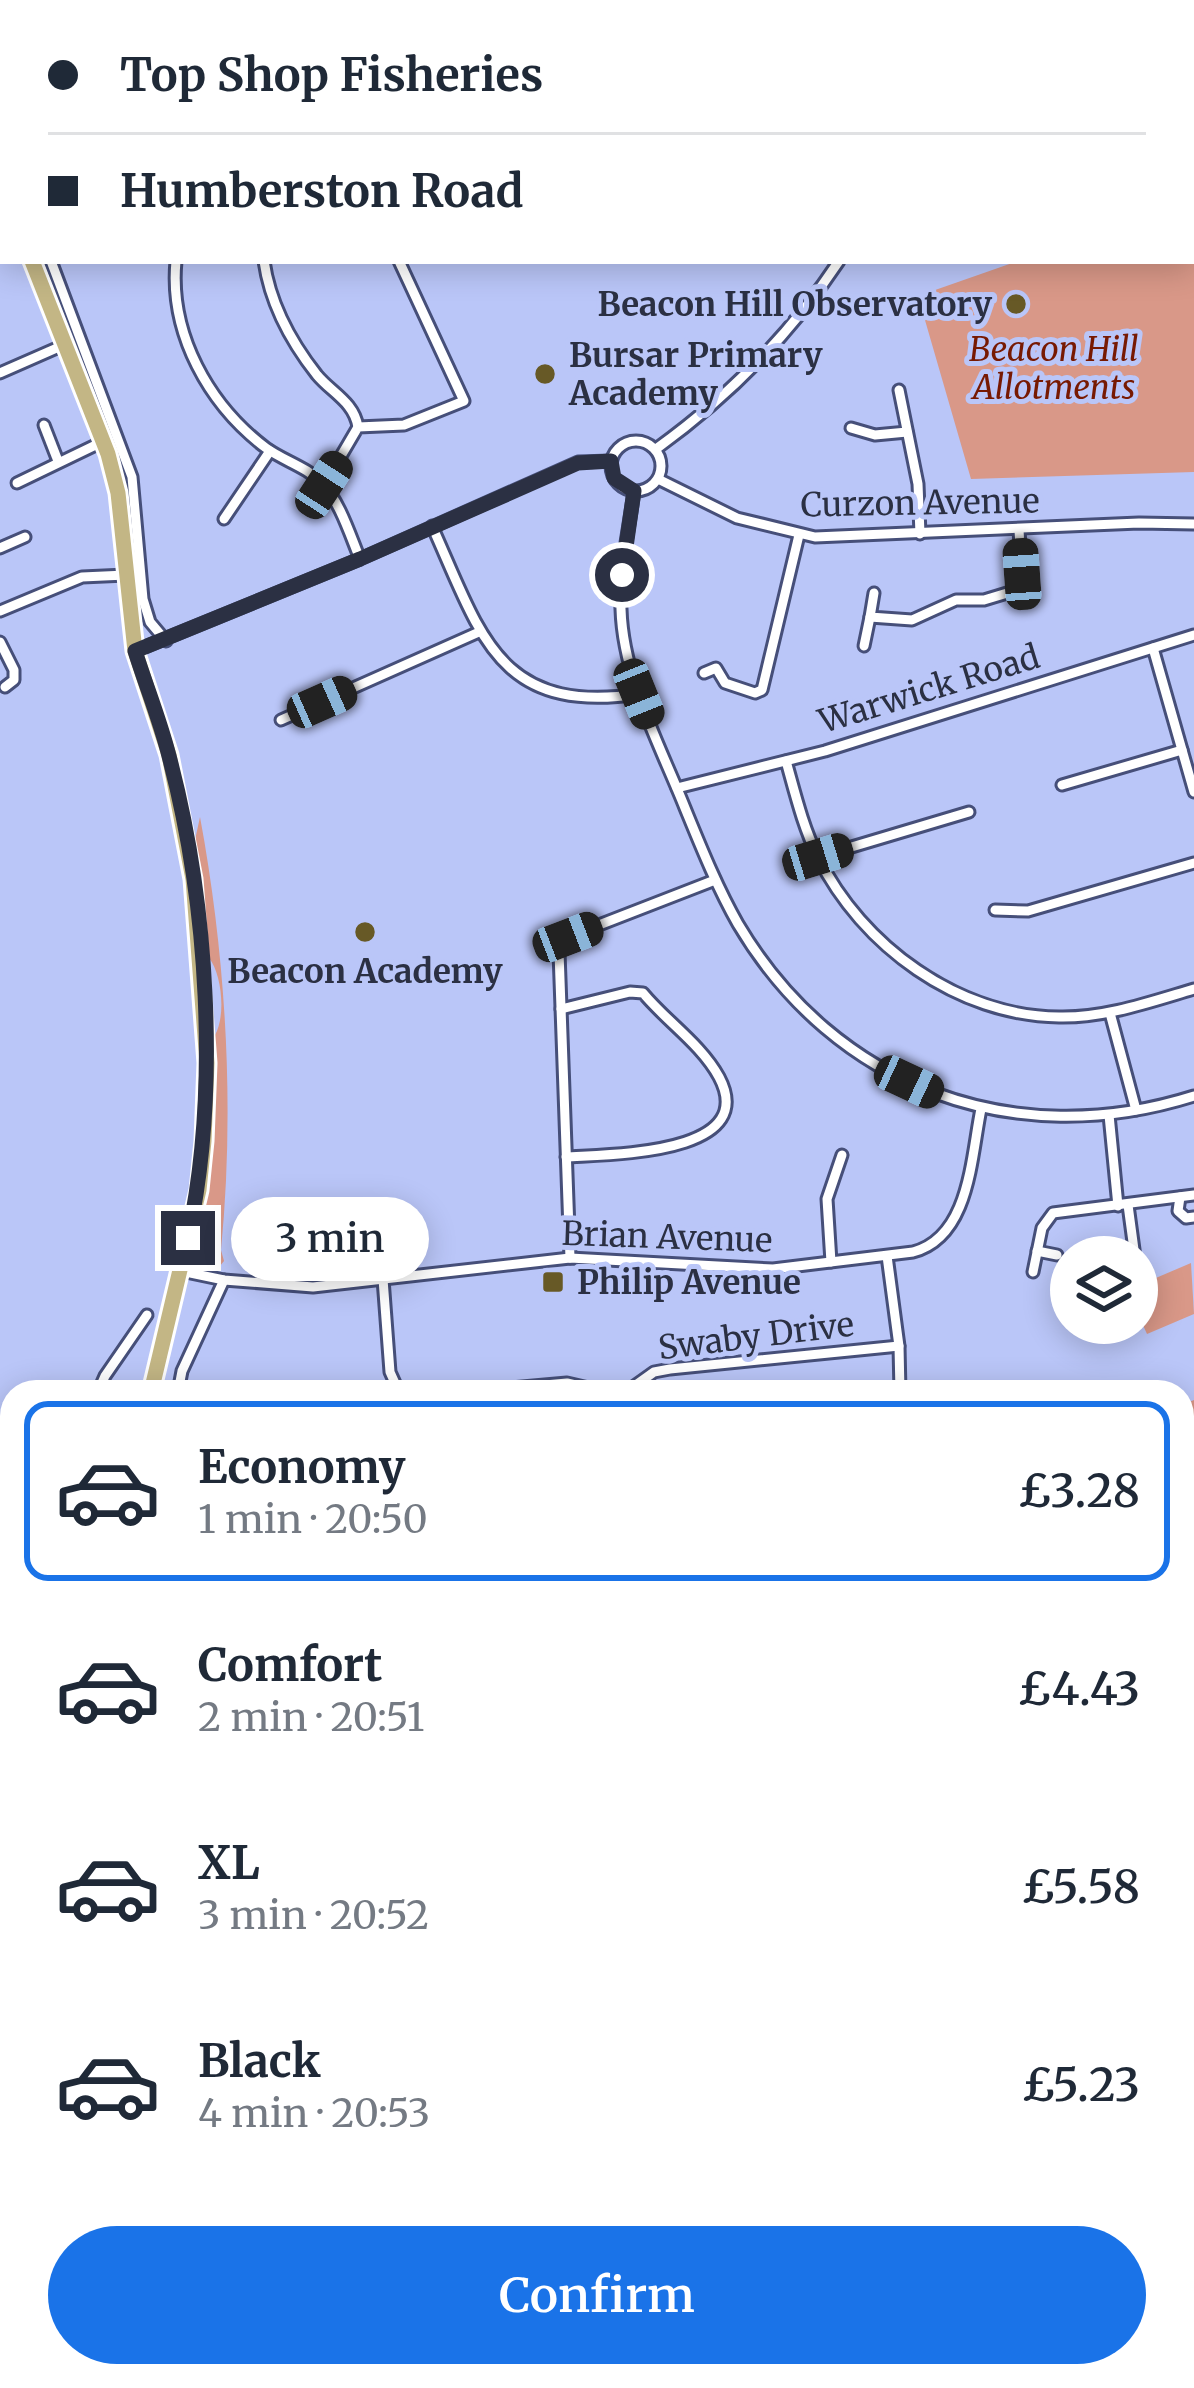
<!DOCTYPE html>
<html lang="en">
<head>
<meta charset="utf-8">
<style>
  :root { --surface:#fff; --page:#f2f2f3; --text:#1f2937; --muted:#747a83; --line:#e0e1e3; --accent:#1a73e8 }
  body { margin:0; font-family:Merriweather,serif; background:var(--page); color:var(--text); height:100vh; display:flex; flex-direction:column; font-size:45px; white-space:nowrap }
  * { box-sizing:border-box; margin:0 }
  p { font-size:39px; color:var(--muted) }
  .icon { flex:none; width:66px; height:66px; fill:none; stroke:currentColor; stroke-width:2; stroke-linecap:round; stroke-linejoin:round }
  .map { position:relative; flex:1; overflow:hidden }
  .details { position:absolute; left:0px; top:1380px; width:1194px; height:1008px; display:flex; flex-direction:column; background:var(--surface); border-radius:36px 36px 0 0; box-shadow:0 6px 30px #0003 }
  .details>* { flex:none }
  .banner { position:absolute; left:0px; top:0px; width:1194px; height:264px; box-shadow:0 6px 30px #0003; display:grid; align-content:center; height:264px; padding:0 48px; background:var(--surface) }
  .fabs { position:absolute; left:1050px; top:1236px; display:grid; gap:24px }
  .fabs a { display:grid; place-items:center; width:108px; height:108px; border-radius:50%; background:var(--surface); box-shadow:0 6px 30px #0003; font-size:60px }
  .end { position:absolute; width:54px; height:54px; margin:-27px; border:15px solid #2b3043; background:#fff; box-shadow:0 0 0 6px #fff }
  .from { border-radius:50% }
  .bubble { position:absolute; height:84px; border-radius:42px; background:var(--surface); box-shadow:0 6px 30px #0003; font-size:39px; font-weight:600; line-height:84px; text-align:center }
  .car { position:absolute; width:36px; height:72px; margin:-36px -18px; border-radius:15px; box-shadow:0 0 9px 3px #0007; background:linear-gradient(#222 24%,#8ab4d8 0 40%,#222 0 76%,#8ab4d8 0 86%,#222 0) }
  .banner b { display:flex; align-items:center; gap:42px; height:114px; font-size:45px }
  .banner b+b { border-top:3px solid var(--line) }
  .banner i { width:30px; height:30px; background:var(--text) }
  ul { padding:21px 0 0; list-style:none }
  li { display:flex; align-items:center; gap:36px; height:180px; margin:0 24px 18px; padding:0 24px; border:6px solid transparent; border-radius:24px }
  li div { flex:1 }
  li b { display:block; font-size:45px }
  li em { font-style:normal; font-weight:600 }
  li.current { border-color:var(--accent) }
  li>.icon { width:108px; height:108px; stroke-width:1.5 }
  .action { display:flex; gap:24px; margin-top:auto; padding:24px 48px }
  .action a { flex:1; height:138px; border-radius:72px; background:var(--accent); color:#fff; font-size:48px; font-weight:600; line-height:138px; text-align:center }
  .map>svg:first-child { display:block }
  .green { fill:#d99888 }
  .lines { fill:none; stroke-linecap:round; stroke-linejoin:round }
  .stream { stroke:#8091ec; stroke-width:3 }
  .street-casing { stroke:#464f79; stroke-width:15 }
  .primary-casing { stroke:#fff; stroke-width:21 }
  .street { stroke:#fff; stroke-width:9 }
  .primary { stroke:#c3b685; stroke-width:15 }
  .route { stroke:#2b3043; stroke-width:15 }
  .poi-dot { fill:#675926; stroke:#bac6f8; stroke-width:4.5 }
  .labels { text-anchor:middle; dominant-baseline:central; stroke-width:10; stroke-linejoin:round; paint-order:stroke }
  .poi-label { font-size:33px; font-weight:bold; fill:#2b3043; stroke:#bac6f8; text-anchor:start }
  .park-label { font-size:33px; font-style:italic; fill:#771902; stroke:#bac6f8 }
  .street-label { font-size:33px; fill:#2b3043; stroke:#bac6f8 }
</style>
</head>
<body>
<div class="map">
<svg width="1194" height="2388" viewBox="0 0 1194 2388">
  <rect width="100%" height="100%" fill="#bac6f8"/>
  <g class="green">
    <path d="M 1194,199 L 1194,472 L 971,479 L 918,296 L 1018,261 L 1191,261 Z"/>
    <path d="M 200,817 C 226,957 235,1107 221,1250 L 224,1261 L 220,1266 L 207,1267 L 199,1255 L 210,1168 L 215,1035 C 226,1016 222,974 209,958 L 195,840 Z"/>
    <path d="M 1191,1263 L 1194,1314 L 1147,1334 L 1137,1312 L 1137,1286 Z"/>
    <path d="M 1194,1400 L 1194,1656 L 1182,1662 L 1182,1456 L 1193,1450 L 1182,1422 L 1182,1405 Z"/>
    <path d="M 1194,2302 L 1194,2388 L 1071,2388 L 1088,2376 L 1182,2376 L 1182,2307 Z"/>
  </g>
  <g class="lines">
    <g class="stream">
      <path d="M 1182,2273 L 1194,2269"/>
      <path d="M 1005,2388 L 1034,2376"/>
    </g>
    <defs>
      <g id="street">
        <path d="M 434,0 L 436,3"/>
        <path d="M 914,0 L 914,3"/>
        <path d="M 1018,0 L 1018,3"/>
        <path d="M 839,3 L 850,0"/>
        <path d="M 1191,153 L 1194,151"/>
        <path d="M 51,261 L 132,477 L 143,599 L 150,622 L 166,641"/>
        <path d="M 176,261 C 169,334 209,405 266,448 C 284,461 307,467 322,483 C 340,502 350,535 360,559"/>
        <path d="M 264,261 C 270,303 291,342 317,375 C 332,393 354,402 358,427"/>
        <path d="M 0,373 L 66,344"/>
        <path d="M 899,390 L 918,484 L 920,534"/>
        <path d="M 44,425 L 58,461"/>
        <path d="M 851,428 L 875,435 L 907,432"/>
        <circle cx="636" cy="466" r="25"/>
        <path d="M 656,449 C 728,397 790,335 839,261"/>
        <path d="M 658,479 L 737,518 L 815,537 L 1139,523 L 1194,524"/>
        <path d="M 17,483 L 104,441"/>
        <path d="M 324,485 L 358,427 L 404,425 L 464,401 L 399,261"/>
        <path d="M 634,491 C 629,530 619,570 621,609 C 623,678 660,745 685,808 C 701,847 717,887 738,924 C 835,1088 1014,1153 1194,1096"/>
        <path d="M 224,519 L 270,451"/>
        <path d="M 432,526 C 481,635 498,715 639,694"/>
        <path d="M 0,548 L 25,537"/>
        <path d="M 874,593 L 870,617 L 912,620 L 956,600 L 984,600 L 1017,590 L 1022,579 L 1019,530"/>
        <path d="M 0,611 L 82,577 L 126,575"/>
        <path d="M 0,642 L 14,670 L 14,680 L 5,687"/>
        <path d="M 864,646 L 870,617"/>
        <path d="M 1153,648 L 1194,792"/>
        <path d="M 135,651 L 360,559 L 578,462 L 611,461"/>
        <path d="M 704,673 L 716,668 L 725,683 L 755,693 L 762,690 L 799,535"/>
        <path d="M 281,720 L 479,632"/>
        <path d="M 786,761 C 795,793 803,827 818,857 C 862,946 958,1016 1059,1017 C 1105,1018 1150,1002 1194,989"/>
        <path d="M 1062,785 L 1182,750"/>
        <path d="M 677,788 L 825,751 L 1194,635"/>
        <path d="M 818,857 L 969,812"/>
        <path d="M 995,910 L 1028,911 L 1194,863"/>
        <path d="M 561,1009 L 630,992 L 643,993 C 666,1021 701,1044 719,1077 C 761,1156 607,1154 566,1157"/>
        <path d="M 1110,1013 L 1136,1110"/>
        <path d="M 1109,1115 L 1118,1206"/>
        <path d="M 1180,1197 L 1178,1211 L 1186,1218 L 1194,1217"/>
        <path d="M 1128,1205 L 1135,1257"/>
        <path d="M 1037,1251 L 1057,1255"/>
        <path d="M 887,1256 L 899,1346 L 900,1392"/>
        <path d="M 570,1258 L 559,952 L 568,937 L 715,880"/>
        <path d="M 831,1262 L 827,1199 L 842,1155"/>
        <path d="M 181,1271 L 224,1280 L 313,1287 L 570,1258 L 773,1269 L 913,1252 C 970,1237 971,1157 981,1109"/>
        <path d="M 1033,1272 L 1042,1228 L 1053,1213 L 1194,1195"/>
        <path d="M 383,1279 L 390,1372 L 399,1392"/>
        <path d="M 511,1388 L 567,1383 L 606,1392"/>
        <path d="M 98,1392 L 105,1376 L 147,1315"/>
        <path d="M 178,1392 L 182,1371 L 224,1280"/>
        <path d="M 626,1392 L 654,1372 L 670,1369 L 899,1346"/>
        <path d="M 1182,1871 L 1188,1896 L 1182,1919"/>
        <path d="M 1194,2007 L 1190,2018 L 1194,2031"/>
        <path d="M 1182,2089 L 1194,2086"/>
        <path d="M 737,2376 L 742,2388"/>
        <path d="M 416,2388 L 419,2376"/>
        <path d="M 850,2388 L 863,2376"/>
      </g>
      <g id="primary">
        <path d="M 452,3 L 459,0"/>
        <path d="M 0,124 L 3,124"/>
        <path d="M 0,182 L 3,187"/>
        <path d="M 32,261 L 108,454 L 118,493 L 135,651 L 169,755 L 193,879 L 207,1063 L 204,1141 L 199,1190 L 151,1392"/>
        <path d="M 1182,1683 L 1194,1677"/>
        <path d="M 0,2279 L 12,2273"/>
        <path d="M 276,2376 L 279,2388"/>
      </g>
    </defs>
    <use href="#street" class="street-casing"/>
    <use href="#primary" class="primary-casing"/>
    <use href="#street" class="street"/>
    <use href="#primary" class="primary"/>
  </g>
  <g class="lines">
    <path class="route" d="M 188,1238 C 220,1089 208,903 169,756 C 160,720 146,686 135,651 L 360,559 L 578,463 L 611,461 L 614,478 L 634,491 L 622,575"/>
  </g>
  <g class="poi-dot">
    <circle cx="1016" cy="304" r="12"/>
    <circle cx="545" cy="374" r="12"/>
    <circle cx="365" cy="932" r="12"/>
    <rect x="541" y="1270" width="24" height="24" rx="6"/>
  </g>
  <g class="labels">
    <g class="poi-label">
      <text x="992" y="304" text-anchor="end">Beacon Hill Observatory</text>
      <text x="569" y="355">Bursar Primary<tspan x="569" dy="38">Academy</tspan></text>
      <text x="365" y="971" text-anchor="middle">Beacon Academy</text>
      <text x="577" y="1282">Philip Avenue</text>
    </g>
    <g class="park-label">
      <text x="1054" y="349">Beacon Hill<tspan x="1054" dy="38">Allotments</tspan></text>
    </g>
    <g class="street-label">
      <text transform="translate(920 503) rotate(-1)">Curzon Avenue</text>
      <text transform="translate(929 689) rotate(-17)">Warwick Road</text>
      <text transform="translate(667 1237) rotate(2)">Brian Avenue</text>
      <text transform="translate(756 1336) rotate(-7)">Swaby Drive</text>
    </g>
  </g>
</svg>
<div class="fabs">
<a><svg class="icon" aria-label="layers" viewBox="0 0 24 24"><path d="M12 4l9 5-9 5-9-5zM3 14l9 5 9-5"/></svg></a>
</div>
<i class="end from" style="left:622px;top:575px"></i>
<i class="end" style="left:188px;top:1238px"></i>
<div class="bubble" style="left:231px;top:1197px;width:198px">3 min</div>
<i class="car" style="left:324px;top:485px;rotate:33deg"></i>
<i class="car" style="left:1022px;top:574px;rotate:356deg"></i>
<i class="car" style="left:639px;top:694px;rotate:158deg"></i>
<i class="car" style="left:322px;top:702px;rotate:66deg"></i>
<i class="car" style="left:818px;top:857px;rotate:73deg"></i>
<i class="car" style="left:568px;top:937px;rotate:69deg"></i>
<i class="car" style="left:909px;top:1082px;rotate:115deg"></i>
<div class="banner">
<b><i class="from"></i>Top Shop Fisheries</b>
<b><i></i>Humberston Road</b>
</div>
<section class="details">
<ul>
<li class="current"><svg class="icon" aria-label="car" viewBox="0 0 24 24"><path d="M5 17H2v-5l4-1 3-4h7l3 4 3 1v5h-3M9 17h6M6 11h13"/><circle cx="7" cy="17" r="2"/><circle cx="17" cy="17" r="2"/></svg><div><b>Economy</b><p>1 min · 20:50</p></div><em>£3.28</em></li>
<li><svg class="icon" aria-label="car" viewBox="0 0 24 24"><path d="M5 17H2v-5l4-1 3-4h7l3 4 3 1v5h-3M9 17h6M6 11h13"/><circle cx="7" cy="17" r="2"/><circle cx="17" cy="17" r="2"/></svg><div><b>Comfort</b><p>2 min · 20:51</p></div><em>£4.43</em></li>
<li><svg class="icon" aria-label="car" viewBox="0 0 24 24"><path d="M5 17H2v-5l4-1 3-4h7l3 4 3 1v5h-3M9 17h6M6 11h13"/><circle cx="7" cy="17" r="2"/><circle cx="17" cy="17" r="2"/></svg><div><b>XL</b><p>3 min · 20:52</p></div><em>£5.58</em></li>
<li><svg class="icon" aria-label="car" viewBox="0 0 24 24"><path d="M5 17H2v-5l4-1 3-4h7l3 4 3 1v5h-3M9 17h6M6 11h13"/><circle cx="7" cy="17" r="2"/><circle cx="17" cy="17" r="2"/></svg><div><b>Black</b><p>4 min · 20:53</p></div><em>£5.23</em></li>
</ul>
<div class="action"><a>Confirm</a></div>
</section>
</div>
</body>
</html>
